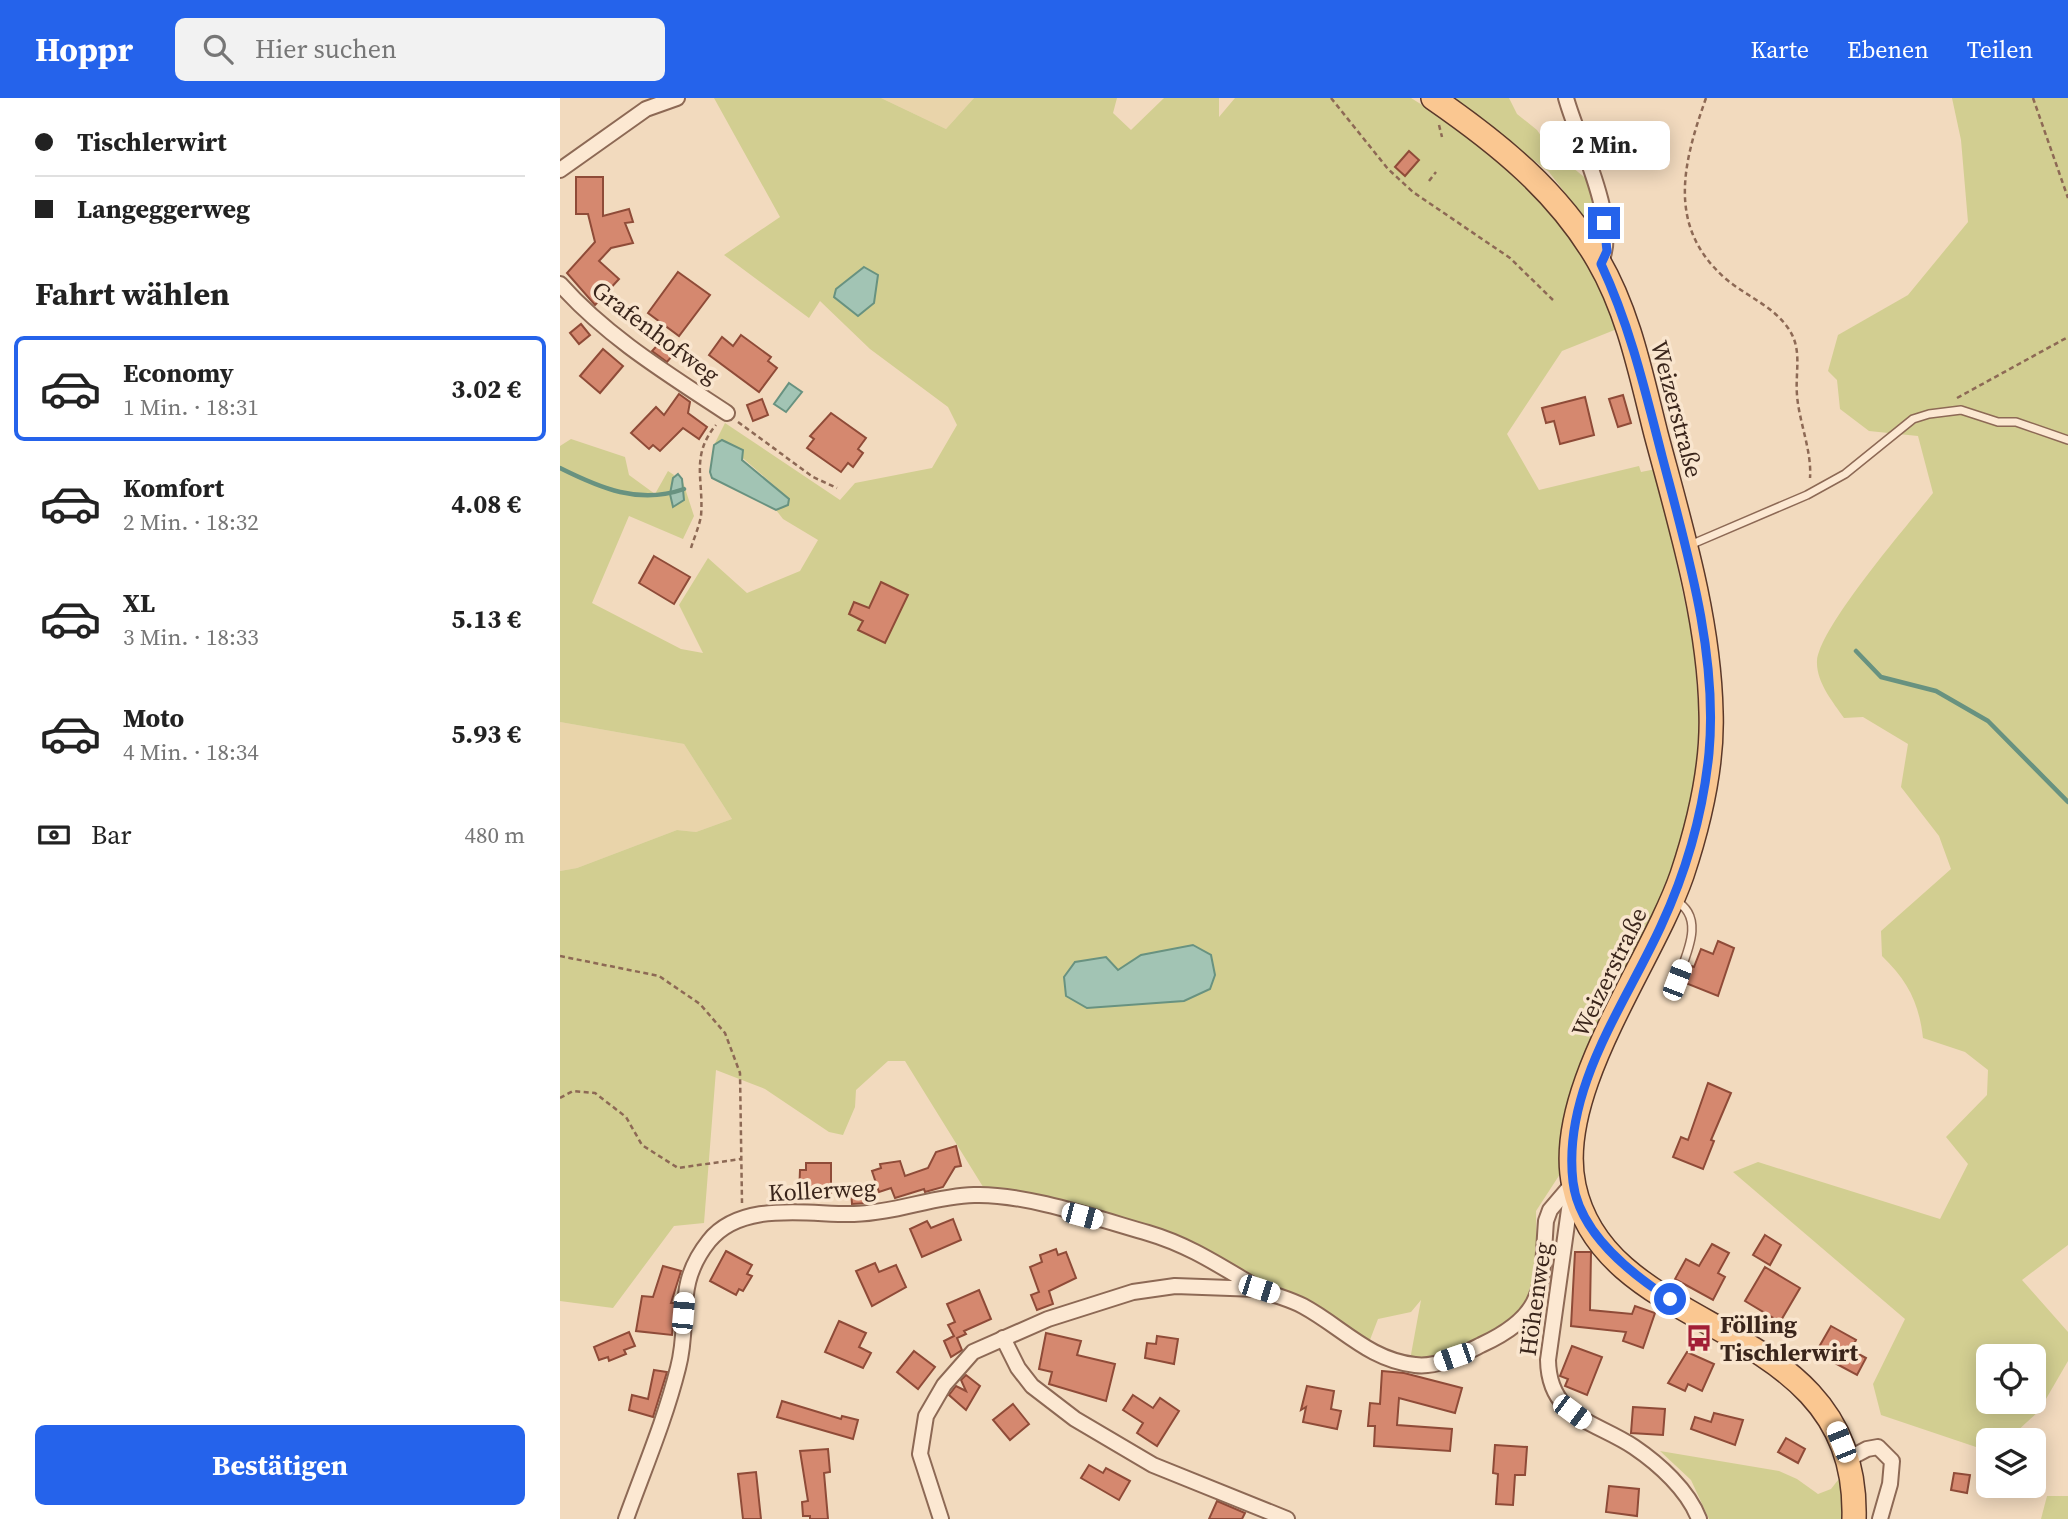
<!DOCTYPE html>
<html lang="de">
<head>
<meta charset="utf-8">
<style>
  :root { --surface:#fff; --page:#f2f2f2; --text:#222; --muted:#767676; --line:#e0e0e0; --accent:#2563eb }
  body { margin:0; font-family:"Source Serif 4",serif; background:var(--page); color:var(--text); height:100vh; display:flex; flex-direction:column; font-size:26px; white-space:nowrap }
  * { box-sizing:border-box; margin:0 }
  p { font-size:23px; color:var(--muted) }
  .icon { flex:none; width:38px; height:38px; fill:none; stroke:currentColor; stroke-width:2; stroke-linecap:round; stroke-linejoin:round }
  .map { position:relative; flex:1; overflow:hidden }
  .sheet { display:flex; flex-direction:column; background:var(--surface); width:560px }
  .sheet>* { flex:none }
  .banner { display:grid; align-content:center; height:154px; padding:0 35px; background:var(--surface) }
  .tools { position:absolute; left:1416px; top:1246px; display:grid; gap:14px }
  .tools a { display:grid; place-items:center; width:70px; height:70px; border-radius:10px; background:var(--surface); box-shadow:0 4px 18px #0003; font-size:35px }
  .end { position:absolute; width:32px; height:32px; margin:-16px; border:9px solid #2563eb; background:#fff; box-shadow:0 0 0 4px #fff }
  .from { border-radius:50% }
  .bubble { position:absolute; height:49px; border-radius:10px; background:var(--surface); box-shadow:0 4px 18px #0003; font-size:23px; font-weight:700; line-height:49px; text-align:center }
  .car { position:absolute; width:21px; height:42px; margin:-21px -10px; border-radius:9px; box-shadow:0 0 5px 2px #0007; background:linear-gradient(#fff 24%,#345 0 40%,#fff 0 76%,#345 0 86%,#fff 0) }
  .banner b { display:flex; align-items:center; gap:24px; height:66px; font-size:26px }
  .banner b+b { border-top:2px solid var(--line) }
  .banner i { width:18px; height:18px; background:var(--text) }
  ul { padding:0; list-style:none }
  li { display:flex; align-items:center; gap:21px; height:105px; margin:0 14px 10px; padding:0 21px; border:4px solid transparent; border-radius:10px }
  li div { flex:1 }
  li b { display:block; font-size:26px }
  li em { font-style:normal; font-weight:700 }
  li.current { border-color:var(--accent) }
  li>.icon { width:63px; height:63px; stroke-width:1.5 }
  h2 { padding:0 35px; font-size:32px; line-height:84px }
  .pay { display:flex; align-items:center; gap:18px; height:77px; padding:0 35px; font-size:26px }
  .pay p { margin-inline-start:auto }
  .cta { display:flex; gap:14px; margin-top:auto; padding:14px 35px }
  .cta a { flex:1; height:80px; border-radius:10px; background:var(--accent); color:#fff; font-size:28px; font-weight:700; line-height:80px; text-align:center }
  header { display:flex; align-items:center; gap:42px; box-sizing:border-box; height:98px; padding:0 35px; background:var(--accent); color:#fff }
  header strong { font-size:33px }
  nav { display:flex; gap:38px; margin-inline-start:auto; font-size:24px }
  .search { width:490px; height:63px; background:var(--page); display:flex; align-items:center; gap:18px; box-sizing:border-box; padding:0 24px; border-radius:10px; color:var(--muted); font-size:26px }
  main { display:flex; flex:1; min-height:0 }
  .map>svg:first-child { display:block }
  .farmland { fill:#e9d4aa }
  .green { fill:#d2ce91; fill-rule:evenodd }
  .water { fill:#a2c4b4; stroke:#689280; stroke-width:2 }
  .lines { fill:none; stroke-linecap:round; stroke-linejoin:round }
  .stream { stroke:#689280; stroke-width:4.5 }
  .building { fill:#d5886f; stroke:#8f4b38; stroke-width:2 }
  .service-casing { stroke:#8d6955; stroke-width:10 }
  .minor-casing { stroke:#8d6955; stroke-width:18 }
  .primary-casing { stroke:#5a382a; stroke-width:26 }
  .path { stroke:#8d6955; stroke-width:2.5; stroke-dasharray:5 3.5; stroke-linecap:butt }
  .service { stroke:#fce8d2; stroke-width:7 }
  .minor { stroke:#fce8d2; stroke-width:14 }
  .primary { stroke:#fac791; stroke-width:23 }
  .route { stroke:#2563eb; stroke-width:9 }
  .labels { text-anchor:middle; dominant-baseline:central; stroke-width:7; stroke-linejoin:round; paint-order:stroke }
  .street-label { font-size:24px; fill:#3a251b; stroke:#f9e5ce }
  .poi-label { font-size:24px; font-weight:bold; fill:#3a251b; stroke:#f9e5ce; text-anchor:start }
</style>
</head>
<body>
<header>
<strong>Hoppr</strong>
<div class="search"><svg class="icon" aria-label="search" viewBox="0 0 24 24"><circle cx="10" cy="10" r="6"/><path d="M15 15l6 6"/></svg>Hier suchen</div>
<nav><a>Karte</a><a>Ebenen</a><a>Teilen</a></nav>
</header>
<main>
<section class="sheet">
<div class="banner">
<b><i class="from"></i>Tischlerwirt</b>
<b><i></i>Langeggerweg</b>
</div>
<h2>Fahrt wählen</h2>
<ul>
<li class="current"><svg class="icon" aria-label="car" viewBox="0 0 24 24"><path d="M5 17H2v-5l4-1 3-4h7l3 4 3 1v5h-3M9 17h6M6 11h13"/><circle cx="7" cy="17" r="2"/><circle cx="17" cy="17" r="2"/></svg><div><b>Economy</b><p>1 Min. · 18:31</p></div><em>3.02 €</em></li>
<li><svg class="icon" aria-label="car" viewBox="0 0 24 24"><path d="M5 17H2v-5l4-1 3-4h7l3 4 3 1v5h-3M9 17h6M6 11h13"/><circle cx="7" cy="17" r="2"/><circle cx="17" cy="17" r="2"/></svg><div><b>Komfort</b><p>2 Min. · 18:32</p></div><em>4.08 €</em></li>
<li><svg class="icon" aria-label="car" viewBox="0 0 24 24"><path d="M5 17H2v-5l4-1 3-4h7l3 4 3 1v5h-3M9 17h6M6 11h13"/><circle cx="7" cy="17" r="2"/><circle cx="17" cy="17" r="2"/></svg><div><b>XL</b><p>3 Min. · 18:33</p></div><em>5.13 €</em></li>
<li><svg class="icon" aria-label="car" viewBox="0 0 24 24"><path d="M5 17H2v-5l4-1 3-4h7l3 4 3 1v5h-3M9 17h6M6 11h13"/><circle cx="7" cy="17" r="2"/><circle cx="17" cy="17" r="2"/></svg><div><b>Moto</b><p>4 Min. · 18:34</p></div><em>5.93 €</em></li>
</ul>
<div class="pay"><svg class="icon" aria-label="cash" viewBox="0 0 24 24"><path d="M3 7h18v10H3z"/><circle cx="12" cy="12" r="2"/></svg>Bar<p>480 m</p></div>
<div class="cta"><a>Bestätigen</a></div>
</section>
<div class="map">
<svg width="1508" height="1421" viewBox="0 0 1508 1421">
  <rect width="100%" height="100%" fill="#f2dabe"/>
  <g class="farmland">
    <path d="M 321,0 L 414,0 L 386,31 Z"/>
    <path d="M 0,624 L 124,646 L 172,721 L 136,734 L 117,732 L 17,770 L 0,773 Z"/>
  </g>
  <g class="green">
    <path d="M 154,0 L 321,0 L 386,31 L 414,0 L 557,0 L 553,15 L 571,32 L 604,0 L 659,0 L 659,19 L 675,0 L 851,0 L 888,23 L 950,72 L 1001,124 L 1038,184 L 1057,231 L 1002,253 L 947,336 L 979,392 L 1079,368 L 1081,374 L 1096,371 L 1133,542 L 1139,617 L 1136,677 L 1130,712 L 1107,789 L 1002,1073 L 976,1113 L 977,1187 L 973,1201 L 940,1232 L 878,1260 L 850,1262 L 861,1202 L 851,1214 L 818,1221 L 808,1247 L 631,1144 L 425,1092 L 345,963 L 328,963 L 296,992 L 295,1009 L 283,1037 L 269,1034 L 205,991 L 156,972 L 144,1125 L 114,1128 L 53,1210 L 0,1203 L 0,773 L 17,770 L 117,732 L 136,734 L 172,721 L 124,646 L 0,624 L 0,348 L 11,341 L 65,359 L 69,377 L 95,396 L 108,373 L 114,377 L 112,386 L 124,402 L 122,381 L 134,418 L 123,441 L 69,418 L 32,505 L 121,551 L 143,555 L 119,507 L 148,460 L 187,495 L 240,473 L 258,442 L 223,421 L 216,412 L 227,407 L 216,389 L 162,342 L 154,347 L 165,325 L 280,402 L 295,385 L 372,370 L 397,327 L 388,309 L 310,251 L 260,203 L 249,220 L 164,157 L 220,119 ZM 546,859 L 558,872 L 624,903 L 587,904 Z"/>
    <path d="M 891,0 L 949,0 L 957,16 L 977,32 L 990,51 L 1029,83 L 1039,128 L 1036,135 L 989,74 Z"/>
    <path d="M 1392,0 L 1508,0 L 1508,1147 L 1462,1182 L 1508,1234 L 1508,1263 L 1479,1313 L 1454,1336 L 1428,1342 L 1416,1349 L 1321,1317 L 1313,1286 L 1345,1221 L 1173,1074 L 1198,1064 L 1380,1121 L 1408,1066 L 1386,1039 L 1427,997 L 1428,972 L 1405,954 L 1363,940 C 1359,905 1348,883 1322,858 L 1321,833 L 1391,771 L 1379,738 L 1341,689 L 1348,646 L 1303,619 L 1284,620 C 1273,604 1256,584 1257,563 C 1260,528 1348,427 1373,395 L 1358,338 L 1309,333 L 1280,311 L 1277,282 L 1268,273 L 1278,237 L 1348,197 L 1408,124 L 1401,42 ZM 1428,1258 L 1474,1258 L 1474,1304 L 1428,1304 Z"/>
    <path d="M 1100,1353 L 1219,1373 L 1237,1381 L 1258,1396 L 1271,1391 L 1282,1377 L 1285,1421 L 1149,1421 L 1131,1382 Z"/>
    <path d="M 1487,1398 L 1508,1398 L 1508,1421 L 1481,1421 Z"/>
  </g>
  <g class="water">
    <path d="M 304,169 L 318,177 L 314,205 L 298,218 L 274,199 L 276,191 Z"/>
    <path d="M 229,285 L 242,294 L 226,314 L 214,306 Z"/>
    <path d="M 162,342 L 183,352 L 182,362 L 229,401 L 228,407 L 216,412 L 152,380 L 150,374 L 154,347 Z"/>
    <path d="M 118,376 L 122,381 L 124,402 L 113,409 L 110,396 L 113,380 Z"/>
    <path d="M 633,847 L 651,857 L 655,877 L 650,891 L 624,903 L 527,910 L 506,898 L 504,879 L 515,864 L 546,859 L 558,872 L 581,857 Z"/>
  </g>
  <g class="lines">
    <g class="stream">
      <path d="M 0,370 C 40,390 79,407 124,391"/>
      <path d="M 1296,553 L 1321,579 L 1376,593 L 1428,623 L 1508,704"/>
    </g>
  </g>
  <g class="building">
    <path d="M 849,53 L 859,62 L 845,78 L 835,69 Z"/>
    <path d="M 16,79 L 43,79 L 43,118 L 69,111 L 73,124 L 65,125 L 73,145 L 51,150 L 39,163 L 59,181 L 35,207 L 7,175 L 35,144 L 28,116 L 16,116 Z"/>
    <path d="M 118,174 L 150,197 L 119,238 L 88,215 Z"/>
    <path d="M 21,226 L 30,237 L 19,246 L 10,235 Z"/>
    <path d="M 181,237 L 211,259 L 208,263 L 217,270 L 199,294 L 149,257 L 162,239 L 173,248 Z"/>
    <path d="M 106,238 L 119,250 L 107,264 L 92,253 Z"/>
    <path d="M 43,251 L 63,268 L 40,295 L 20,278 Z"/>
    <path d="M 119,296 L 130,304 L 128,315 L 147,329 L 139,341 L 123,330 L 100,353 L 93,347 L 89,351 L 71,335 L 96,309 L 104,317 Z"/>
    <path d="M 1063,297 L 1071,325 L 1058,329 L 1049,301 Z"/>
    <path d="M 1025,299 L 1034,337 L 1000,346 L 994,323 L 986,325 L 982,310 Z"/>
    <path d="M 202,301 L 208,317 L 193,323 L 187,307 Z"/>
    <path d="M 271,315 L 306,340 L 298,351 L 303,355 L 293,369 L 288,365 L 281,374 L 247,350 L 254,341 L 250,338 Z"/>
    <path d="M 94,458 L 130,479 L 114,506 L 79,485 Z"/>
    <path d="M 321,484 L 348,497 L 325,545 L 298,532 L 303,523 L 289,516 L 294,504 L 309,510 Z"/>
    <path d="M 1158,843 L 1174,850 L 1158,898 L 1123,884 L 1129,867 L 1134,869 L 1141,851 L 1153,856 Z"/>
    <path d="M 1148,985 L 1171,995 L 1151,1042 L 1154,1043 L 1143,1071 L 1113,1059 L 1121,1039 L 1128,1042 Z"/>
    <path d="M 396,1048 L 401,1068 L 395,1069 L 383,1089 L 365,1094 L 364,1091 L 335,1100 L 331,1090 L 319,1094 L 312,1073 L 321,1070 L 320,1066 L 340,1063 L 345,1078 L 368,1070 L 376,1054 Z"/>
    <path d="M 246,1065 L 271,1065 L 271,1098 L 239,1098 L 240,1072 L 246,1072 Z"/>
    <path d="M 291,1092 L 307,1092 L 308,1105 L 292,1106 Z"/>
    <path d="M 393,1121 L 401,1142 L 362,1159 L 350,1131 L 367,1123 L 371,1130 Z"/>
    <path d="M 1205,1137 L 1221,1147 L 1210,1167 L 1193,1157 Z"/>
    <path d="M 1152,1146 L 1169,1155 L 1158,1175 L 1165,1179 L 1153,1202 L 1115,1181 L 1126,1161 L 1139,1168 Z"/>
    <path d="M 496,1151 L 498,1157 L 506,1154 L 516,1180 L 489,1193 L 493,1206 L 477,1212 L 471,1197 L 479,1194 L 470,1169 L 482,1164 L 480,1157 Z"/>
    <path d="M 166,1153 L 192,1167 L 187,1176 L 192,1178 L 183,1193 L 179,1191 L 176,1197 L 150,1183 Z"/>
    <path d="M 1015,1154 L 1031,1154 L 1030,1212 L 1072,1216 L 1075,1208 L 1095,1215 L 1083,1250 L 1063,1243 L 1066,1234 L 1011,1228 Z"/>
    <path d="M 315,1165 L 319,1174 L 336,1167 L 346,1189 L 312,1208 L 296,1173 Z"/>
    <path d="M 103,1168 L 121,1173 L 111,1205 L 115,1205 L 112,1237 L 76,1233 L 82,1198 L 93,1199 Z"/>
    <path d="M 1205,1169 L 1240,1190 L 1220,1224 L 1185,1203 Z"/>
    <path d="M 419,1192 L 431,1221 L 404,1233 L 406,1236 L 397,1240 L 402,1252 L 391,1259 L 384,1243 L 394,1238 L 388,1227 L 395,1224 L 387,1206 Z"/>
    <path d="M 279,1223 L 306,1235 L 299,1249 L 311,1255 L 303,1270 L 265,1254 Z"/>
    <path d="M 1271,1228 L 1296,1242 L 1291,1252 L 1306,1260 L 1297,1277 L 1273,1264 L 1276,1259 L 1259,1249 Z"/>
    <path d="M 69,1234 L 75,1248 L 64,1252 L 66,1256 L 49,1263 L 48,1259 L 39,1262 L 34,1249 Z"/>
    <path d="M 486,1235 L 521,1243 L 517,1257 L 555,1266 L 546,1303 L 489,1286 L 492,1274 L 479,1271 Z"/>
    <path d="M 597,1238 L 618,1241 L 614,1266 L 585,1260 L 587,1245 L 596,1246 Z"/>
    <path d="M 1012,1248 L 1042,1259 L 1027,1297 L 1005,1288 L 1008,1281 L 1000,1278 Z"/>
    <path d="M 354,1253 L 375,1269 L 358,1291 L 337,1274 Z"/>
    <path d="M 1127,1254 L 1154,1266 L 1142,1293 L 1128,1286 L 1125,1293 L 1108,1285 Z"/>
    <path d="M 94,1272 L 107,1274 L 93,1319 L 69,1312 L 72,1297 L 88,1301 Z"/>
    <path d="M 822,1273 L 844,1275 L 902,1290 L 895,1315 L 839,1300 L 837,1327 L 892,1331 L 890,1353 L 814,1348 L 815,1328 L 808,1328 L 810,1305 L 820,1306 Z"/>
    <path d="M 406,1277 L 420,1288 L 406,1312 L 389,1297 L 396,1288 L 406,1293 L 401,1282 Z"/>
    <path d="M 747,1288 L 774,1293 L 771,1311 L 781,1313 L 777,1331 L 743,1324 L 746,1309 L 741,1312 Z"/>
    <path d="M 573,1297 L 593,1310 L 600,1300 L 619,1313 L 597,1348 L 577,1335 L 583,1325 L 563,1312 Z"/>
    <path d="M 222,1303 L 281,1321 L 282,1318 L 298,1322 L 293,1341 L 217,1319 Z"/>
    <path d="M 453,1306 L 469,1326 L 450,1342 L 433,1322 Z"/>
    <path d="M 1073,1309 L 1105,1311 L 1103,1337 L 1071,1335 Z"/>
    <path d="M 1154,1315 L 1183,1322 L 1175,1347 L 1131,1331 L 1135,1319 L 1151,1324 Z"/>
    <path d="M 1226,1340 L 1245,1351 L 1238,1365 L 1218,1354 Z"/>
    <path d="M 935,1347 L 967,1349 L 965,1377 L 955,1377 L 953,1407 L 936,1406 L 938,1376 L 933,1375 Z"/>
    <path d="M 268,1351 L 270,1374 L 264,1375 L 268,1421 L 250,1421 L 250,1418 L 243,1418 L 242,1404 L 248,1403 L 240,1353 Z"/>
    <path d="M 529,1367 L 543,1375 L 546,1370 L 570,1383 L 559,1402 L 521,1380 Z"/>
    <path d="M 196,1374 L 201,1421 L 183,1421 L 178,1376 Z"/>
    <path d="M 1394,1375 L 1410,1377 L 1407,1395 L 1391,1392 Z"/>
    <path d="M 1049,1388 L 1079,1391 L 1077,1418 L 1046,1414 Z"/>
    <path d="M 657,1403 L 685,1415 L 682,1421 L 649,1421 Z"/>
  </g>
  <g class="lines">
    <defs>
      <g id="service">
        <path d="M 1130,447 L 1247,397 L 1285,376 L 1353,321 L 1369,316 L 1401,312 L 1438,324 L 1456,324 L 1508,342"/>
        <path d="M 1114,802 C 1147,818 1126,857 1117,882"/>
      </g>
      <g id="minor">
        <path d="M 1006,0 C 1018,44 1061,124 1040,166"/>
        <path d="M 0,72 L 86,11 L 117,0"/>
        <path d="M 0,186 C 47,239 108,276 167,315"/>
        <path d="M 1012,1090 L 988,1262 C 989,1320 1035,1323 1074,1349 C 1099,1366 1128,1392 1139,1421"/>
        <path d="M 443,1240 L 458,1270 L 472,1288 L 515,1321 L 593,1367 L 727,1421"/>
        <path d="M 1288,1361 L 1307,1351 L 1318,1349 L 1332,1363 L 1330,1386 L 1320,1421"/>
        <path d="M 66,1421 C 84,1371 105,1322 118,1270 C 131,1222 113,1188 149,1143 C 182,1102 249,1117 294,1116 C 335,1115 374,1098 414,1097 C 464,1095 539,1121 588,1135 C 629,1147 660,1168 696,1189 C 711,1197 728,1200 743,1208 C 782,1229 809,1262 855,1267 C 877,1270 901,1257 921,1247 C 988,1216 981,1188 986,1123 L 990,1112 L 1013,1085"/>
        <path d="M 381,1421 L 360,1356 L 366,1318 L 384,1287 L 413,1254 L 488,1221 L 573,1194 L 615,1188 L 698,1191"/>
      </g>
      <path id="primary" d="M 873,0 C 938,45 998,93 1038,162 C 1069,215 1081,277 1096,336 C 1120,426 1149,520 1151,614 C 1153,668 1139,726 1122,777 C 1091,866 993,994 1014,1088 C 1047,1244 1300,1216 1294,1421"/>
    </defs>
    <use href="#service" class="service-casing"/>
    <use href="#minor" class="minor-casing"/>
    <use href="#primary" class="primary-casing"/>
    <g class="path">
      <path d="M 771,0 L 828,71 L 853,94 L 950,160 L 993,202"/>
      <path d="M 1146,0 C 1123,65 1106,129 1166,181 C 1186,198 1213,208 1228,230 C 1243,251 1235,273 1237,297 C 1239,324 1252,353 1250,380"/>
      <path d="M 1473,0 L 1508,100"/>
      <path d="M 879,27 L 882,39"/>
      <path d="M 869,83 L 876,74"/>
      <path d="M 1397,300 L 1508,239"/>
      <path d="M 178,324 L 253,379 L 277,390"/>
      <path d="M 131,450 C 134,440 139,429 141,418 C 144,382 130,358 156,327"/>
      <path d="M 0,858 L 99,878 L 140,906 L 165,935 L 180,975 L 182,1105"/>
      <path d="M 0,1000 L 13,993 L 35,995 L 66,1019 L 82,1047 L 118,1070 L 181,1061"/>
    </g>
    <use href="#service" class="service"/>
    <use href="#minor" class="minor"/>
    <use href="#primary" class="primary"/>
  </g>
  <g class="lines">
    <path class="route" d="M 1044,125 L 1047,153 L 1041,166 C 1070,228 1085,292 1102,358 C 1127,453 1158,556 1149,655 C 1143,715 1126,774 1101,828 C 1065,907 1002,991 1013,1084 C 1019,1135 1070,1175 1110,1201"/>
  </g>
  <defs>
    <symbol id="bus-bare" viewBox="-9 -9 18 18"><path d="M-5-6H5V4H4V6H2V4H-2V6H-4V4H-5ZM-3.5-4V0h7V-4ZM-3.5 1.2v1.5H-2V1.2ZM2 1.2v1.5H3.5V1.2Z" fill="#a21e36" stroke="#f9e5ce" stroke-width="2.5" paint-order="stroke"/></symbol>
  </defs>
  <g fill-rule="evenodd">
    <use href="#bus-bare" x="1120" y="1221" width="38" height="38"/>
  </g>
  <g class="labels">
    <g class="street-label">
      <text transform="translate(96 234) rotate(37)">Grafenhofweg</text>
      <text transform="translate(1117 311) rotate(75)">Weizerstraße</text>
      <text transform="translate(1049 874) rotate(-64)">Weizerstraße</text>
      <text transform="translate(262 1092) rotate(-3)">Kollerweg</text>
      <text transform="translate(975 1201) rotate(-82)">Höhenweg</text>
    </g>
    <g class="poi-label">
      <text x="1160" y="1226">Fölling<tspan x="1160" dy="28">Tischlerwirt</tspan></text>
    </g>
  </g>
</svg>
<div class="tools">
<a><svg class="icon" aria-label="locate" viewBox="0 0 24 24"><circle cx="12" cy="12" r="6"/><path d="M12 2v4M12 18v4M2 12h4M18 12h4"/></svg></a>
<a><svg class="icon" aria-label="layers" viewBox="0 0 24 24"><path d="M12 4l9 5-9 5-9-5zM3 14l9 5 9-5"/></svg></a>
</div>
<i class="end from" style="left:1110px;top:1201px"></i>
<i class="end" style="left:1044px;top:125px"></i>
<div class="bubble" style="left:980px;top:23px;width:130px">2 Min.</div>
<i class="car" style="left:1117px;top:882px;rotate:21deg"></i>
<i class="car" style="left:522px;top:1118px;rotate:105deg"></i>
<i class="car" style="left:699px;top:1191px;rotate:108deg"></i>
<i class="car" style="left:123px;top:1215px;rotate:5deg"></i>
<i class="car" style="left:894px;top:1259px;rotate:251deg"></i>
<i class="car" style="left:1012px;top:1314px;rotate:127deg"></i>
<i class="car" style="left:1281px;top:1344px;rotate:338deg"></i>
</div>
</main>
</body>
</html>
